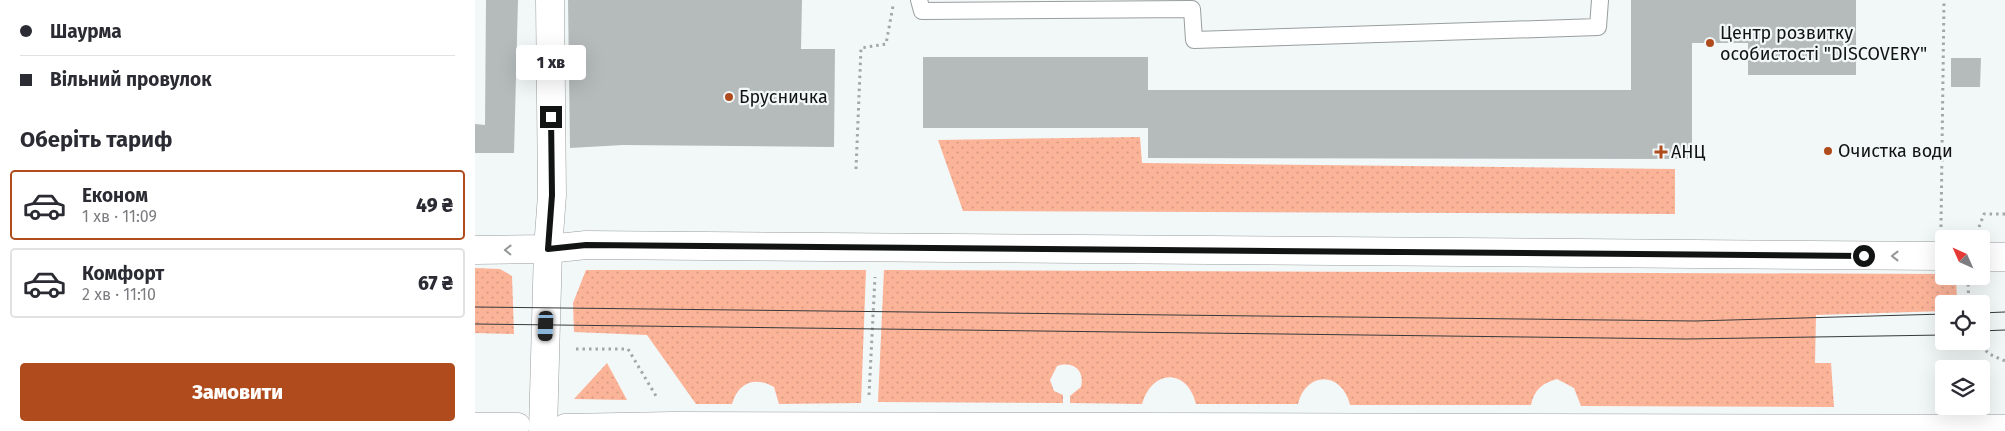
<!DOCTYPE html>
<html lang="uk">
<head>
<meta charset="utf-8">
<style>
  :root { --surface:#fff; --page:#f2f2f3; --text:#2b2b33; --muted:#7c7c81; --line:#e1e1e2; --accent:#b04b1d }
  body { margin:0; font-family:"Fira Sans",sans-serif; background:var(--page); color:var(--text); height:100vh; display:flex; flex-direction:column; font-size:19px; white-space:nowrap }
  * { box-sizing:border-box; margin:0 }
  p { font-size:16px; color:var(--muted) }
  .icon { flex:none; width:28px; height:28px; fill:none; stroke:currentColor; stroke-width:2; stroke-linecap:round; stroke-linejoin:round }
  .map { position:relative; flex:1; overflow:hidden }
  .details { display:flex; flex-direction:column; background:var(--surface); width:475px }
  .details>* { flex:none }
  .hud { display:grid; align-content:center; height:110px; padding:0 20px; background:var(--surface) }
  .needle { width:32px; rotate:315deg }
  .buttons { position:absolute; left:1460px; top:230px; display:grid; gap:10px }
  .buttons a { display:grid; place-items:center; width:55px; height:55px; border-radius:5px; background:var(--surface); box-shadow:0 5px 20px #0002; font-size:25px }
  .end { position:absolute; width:22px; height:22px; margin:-11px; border:6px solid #121414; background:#fff; box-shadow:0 0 0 2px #fff }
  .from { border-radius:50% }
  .bubble { position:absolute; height:35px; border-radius:5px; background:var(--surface); box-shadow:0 5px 20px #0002; font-size:16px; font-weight:800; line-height:35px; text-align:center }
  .car { position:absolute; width:15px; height:30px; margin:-15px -8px; border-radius:6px; box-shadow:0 0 4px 1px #0007; background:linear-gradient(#222 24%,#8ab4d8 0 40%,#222 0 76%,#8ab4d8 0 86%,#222 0) }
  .hud b { display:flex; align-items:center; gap:18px; height:48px; font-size:19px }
  .hud b+b { border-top:1px solid var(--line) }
  .hud i { width:12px; height:12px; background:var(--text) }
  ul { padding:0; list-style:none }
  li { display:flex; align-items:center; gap:15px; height:70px; margin:0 10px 8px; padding:0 10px; border:2px solid var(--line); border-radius:5px }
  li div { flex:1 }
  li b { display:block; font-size:19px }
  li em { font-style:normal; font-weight:800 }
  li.current { border-color:var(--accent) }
  li>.icon { width:45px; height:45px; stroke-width:1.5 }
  h2 { padding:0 20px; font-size:22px; line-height:60px }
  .primary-button { display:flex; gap:10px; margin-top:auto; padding:10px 20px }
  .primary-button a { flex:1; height:58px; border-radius:5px; background:var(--accent); color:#fff; font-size:20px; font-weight:800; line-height:58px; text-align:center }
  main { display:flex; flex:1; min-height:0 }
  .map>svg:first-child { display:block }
  .grass { fill:url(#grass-dots) }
  .building { fill:#b5babb }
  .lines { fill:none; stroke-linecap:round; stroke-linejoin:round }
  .service-casing { stroke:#999e9e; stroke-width:18 }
  .pedestrian-casing { stroke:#999e9e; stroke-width:25 }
  .minor-casing { stroke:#999e9e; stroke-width:29 }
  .tertiary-casing { stroke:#999e9e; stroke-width:29 }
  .path { stroke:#a3a7a7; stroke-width:3; stroke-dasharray:2.5 4; stroke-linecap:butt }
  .service { stroke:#fff; stroke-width:16 }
  .pedestrian { stroke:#fff; stroke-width:24 }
  .minor { stroke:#fff; stroke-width:28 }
  .tertiary { stroke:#fff; stroke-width:28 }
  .tram { stroke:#383a3a; stroke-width:1 }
  .oneway { stroke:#949595 }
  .route { stroke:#121414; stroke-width:6 }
  .poi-dot { fill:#b04b1d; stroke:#f2f7f8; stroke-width:2 }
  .labels { text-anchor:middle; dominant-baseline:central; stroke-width:4.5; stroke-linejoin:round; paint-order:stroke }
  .poi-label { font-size:18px; fill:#121414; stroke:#f2f7f8; text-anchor:start }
</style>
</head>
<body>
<main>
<section class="details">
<div class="hud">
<b><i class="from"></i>Шаурма</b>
<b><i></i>Вільний провулок</b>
</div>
<h2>Оберіть тариф</h2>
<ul>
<li class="current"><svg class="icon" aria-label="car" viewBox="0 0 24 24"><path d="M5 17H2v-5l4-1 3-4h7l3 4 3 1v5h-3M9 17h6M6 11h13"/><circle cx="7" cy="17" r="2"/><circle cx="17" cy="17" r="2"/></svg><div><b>Економ</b><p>1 хв · 11:09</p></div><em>49 ₴</em></li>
<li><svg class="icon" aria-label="car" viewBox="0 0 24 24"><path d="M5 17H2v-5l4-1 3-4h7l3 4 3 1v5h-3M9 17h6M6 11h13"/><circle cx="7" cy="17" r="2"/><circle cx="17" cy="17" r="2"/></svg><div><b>Комфорт</b><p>2 хв · 11:10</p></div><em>67 ₴</em></li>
</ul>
<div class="primary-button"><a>Замовити</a></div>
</section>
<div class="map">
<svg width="1530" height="431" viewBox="0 0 1530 431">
  <defs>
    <pattern id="grass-dots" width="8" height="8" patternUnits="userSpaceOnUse" patternTransform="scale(1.25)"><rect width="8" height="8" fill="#fcb499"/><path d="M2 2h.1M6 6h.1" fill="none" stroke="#d79a83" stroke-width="1.8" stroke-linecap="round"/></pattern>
  </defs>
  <rect width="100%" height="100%" fill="#f2f7f8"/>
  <g class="grass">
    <path d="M 665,137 L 667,163 L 1200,169 L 1200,214 L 488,211 L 463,140 Z"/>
    <path d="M 0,268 L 25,269 L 37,276 L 39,334 L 0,333 Z"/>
    <path d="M 111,270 L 391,270 L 386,403 L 304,404 L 299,387 C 280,376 263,382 257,404 L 221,404 L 172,335 L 99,332 L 98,303 Z"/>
    <path d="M 409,270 L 1469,274 L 1469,276 L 1481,276 L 1482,304 L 1469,304 L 1469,311 L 1341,315 L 1340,363 L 1356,363 L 1359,407 L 1106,406 L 1099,388 L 1082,379 C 1067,383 1059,390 1056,405 L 875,405 C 867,371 831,371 823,404 L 721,404 C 712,368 677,369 667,404 L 595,403 L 595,396 L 606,387 C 610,370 598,361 582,366 L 575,380 L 579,391 L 588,395 L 588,403 L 403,402 Z"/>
    <path d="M 132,363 L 152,400 L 99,399 Z"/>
  </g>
  <g class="building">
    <path d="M 11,0 L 43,0 L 39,153 L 0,153 L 0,124 L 10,125 Z"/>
    <path d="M 93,0 L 327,0 L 326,49 L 360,49 L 359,147 L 148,145 L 95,148 Z"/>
    <path d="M 1156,0 L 1381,0 L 1381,75 L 1273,75 L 1273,43 L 1217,43 L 1217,159 L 673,158 L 673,128 L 448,128 L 448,57 L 673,57 L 673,90 L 1156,90 Z"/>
    <path d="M 1476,58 L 1506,58 L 1505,87 L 1476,87 Z"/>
  </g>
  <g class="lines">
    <defs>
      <path id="service" d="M 444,0 L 447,11 L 717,9 L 719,40 L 1123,27 L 1125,0"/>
      <g id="pedestrian">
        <path d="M 0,425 L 43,425"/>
        <path d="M 90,426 L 198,424 L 1530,427"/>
      </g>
      <path id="minor" d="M 73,249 L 77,195 L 75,0"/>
      <g id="tertiary">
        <path d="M 0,250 L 73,249 L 111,245 L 1469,256"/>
        <path d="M 1506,257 L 1530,257"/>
        <path d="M 68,431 L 73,249"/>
      </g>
    </defs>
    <use href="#service" class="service-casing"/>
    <use href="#pedestrian" class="pedestrian-casing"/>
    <use href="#minor" class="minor-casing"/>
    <use href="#tertiary" class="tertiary-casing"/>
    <g class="path">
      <path d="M 381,169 L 386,48 L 411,44 L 418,6"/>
      <path d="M 1466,227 L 1469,0"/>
      <path d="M 1504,227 L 1509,214 L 1530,214"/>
      <path d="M 1493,284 L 1494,304"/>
      <path d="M 1502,341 L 1514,354 L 1530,361"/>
      <path d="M 101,349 L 153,349 L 181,396"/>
      <path d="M 394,395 L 400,277"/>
    </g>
    <use href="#service" class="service"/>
    <use href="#pedestrian" class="pedestrian"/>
    <use href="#minor" class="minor"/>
    <use href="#tertiary" class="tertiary"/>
    <g class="tram">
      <path d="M 0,307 L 1220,321 L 1469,314"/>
      <path d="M 1506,313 L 1530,312"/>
      <path d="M 0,324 L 1211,339 L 1469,335"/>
      <path d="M 1506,331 L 1530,330"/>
    </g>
  </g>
  <defs><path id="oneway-chevron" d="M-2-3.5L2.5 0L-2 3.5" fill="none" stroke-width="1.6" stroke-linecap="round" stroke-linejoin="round" transform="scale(1.25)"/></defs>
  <g class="oneway">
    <use href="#oneway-chevron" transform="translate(33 250) rotate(-179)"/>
    <use href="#oneway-chevron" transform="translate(1420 256) rotate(-180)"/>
  </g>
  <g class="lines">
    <path class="route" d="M 76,117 L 77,195 L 73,249 L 111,245 L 1389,256"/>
  </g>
  <g class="poi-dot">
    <circle cx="1235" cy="43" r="5"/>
    <circle cx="254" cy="97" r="5"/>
    <circle cx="1353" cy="151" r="5"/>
    <path d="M1183.5 144.5h5v5h5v5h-5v5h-5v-5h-5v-5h5z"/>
  </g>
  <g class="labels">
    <g class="poi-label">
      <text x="1245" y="33">Центр розвитку<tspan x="1245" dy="21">особистості "DISCOVERY"</tspan></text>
      <text x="264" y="97">Брусничка</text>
      <text x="1363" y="151">Очистка води</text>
      <text x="1196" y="152">АНЦ</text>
    </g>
  </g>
</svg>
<div class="buttons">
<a><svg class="needle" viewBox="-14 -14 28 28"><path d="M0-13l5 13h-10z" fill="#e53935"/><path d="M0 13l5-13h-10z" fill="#7c7c81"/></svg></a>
<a><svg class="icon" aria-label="locate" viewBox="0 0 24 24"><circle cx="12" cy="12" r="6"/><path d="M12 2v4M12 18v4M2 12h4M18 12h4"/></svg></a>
<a><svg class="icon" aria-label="layers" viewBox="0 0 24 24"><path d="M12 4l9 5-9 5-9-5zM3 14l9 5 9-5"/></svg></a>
</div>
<i class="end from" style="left:1389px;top:256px"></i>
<i class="end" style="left:76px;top:117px"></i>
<div class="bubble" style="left:41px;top:45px;width:70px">1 хв</div>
<i class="car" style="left:71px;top:326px;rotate:182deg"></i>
</div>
</main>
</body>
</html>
